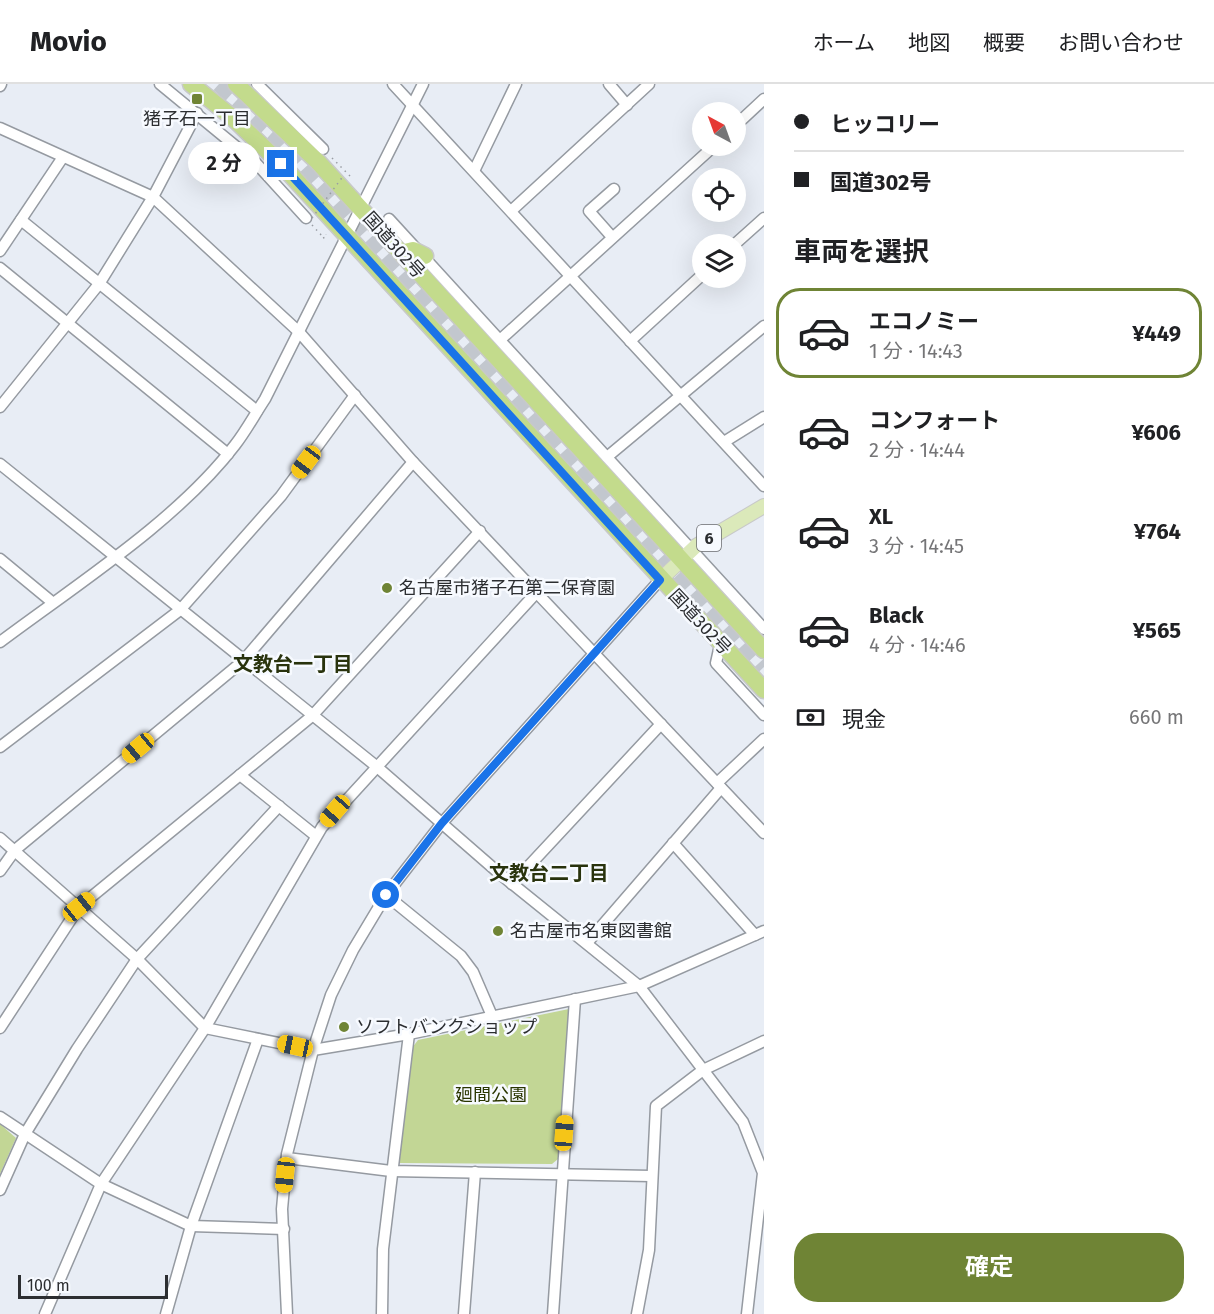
<!DOCTYPE html>
<html lang="ja">
<head>
<meta charset="utf-8">
<style>
  :root { --surface:#fff; --page:#f2f2f2; --text:#202124; --muted:#757577; --line:#e0e0e0; --accent:#6f8435 }
  body { margin:0; font-family:"Fira Sans","Noto Sans JP",sans-serif; background:var(--page); color:var(--text); height:100vh; display:flex; flex-direction:column; font-size:22px; white-space:nowrap }
  * { box-sizing:border-box; margin:0 }
  p { font-size:20px; color:var(--muted) }
  .icon { flex:none; width:33px; height:33px; fill:none; stroke:currentColor; stroke-width:2; stroke-linecap:round; stroke-linejoin:round }
  .map { position:relative; flex:1; overflow:hidden }
  .side { display:flex; flex-direction:column; background:var(--surface); width:450px }
  .side>* { flex:none }
  .hud { display:grid; align-content:center; height:132px; padding:0 30px; background:var(--surface) }
  .needle { width:39px; rotate:319deg }
  .fabs { position:absolute; left:692px; top:18px; display:grid; gap:12px }
  .fabs a { display:grid; place-items:center; width:54px; height:54px; border-radius:50%; background:var(--surface); box-shadow:0 6px 24px #0002; font-size:30px }
  .scale { position:absolute; left:18px; bottom:15px; width:150px; box-sizing:border-box; padding-left:6px; border:3px solid #2c2e31; border-top:0; font-size:16px; line-height:21px; white-space:nowrap; color:#2c2e31; -webkit-text-stroke:4px #f7faff; paint-order:stroke }
  .end { position:absolute; width:27px; height:27px; margin:-14px; border:8px solid #1a73e8; background:#fff; box-shadow:0 0 0 3px #fff }
  .from { border-radius:50% }
  .bubble { position:absolute; height:42px; border-radius:21px; background:var(--surface); box-shadow:0 6px 24px #0002; font-size:20px; font-weight:700; line-height:42px; text-align:center }
  .car { position:absolute; width:18px; height:36px; margin:-18px -9px; border-radius:8px; box-shadow:0 0 4px 2px #0007; background:linear-gradient(#f5c518 24%,#345 0 40%,#f5c518 0 76%,#345 0 86%,#f5c518 0) }
  .hud b { display:flex; align-items:center; gap:21px; height:57px; font-size:22px }
  .hud b+b { border-top:2px solid var(--line) }
  .hud i { width:15px; height:15px; background:var(--text) }
  ul { padding:0; list-style:none }
  li { display:flex; align-items:center; gap:18px; height:90px; margin:0 12px 9px; padding:0 18px; border:3px solid transparent; border-radius:24px }
  li div { flex:1 }
  li b { display:block; font-size:22px }
  li em { font-style:normal; font-weight:700 }
  li.selected { border-color:var(--accent) }
  li>.icon { width:54px; height:54px; stroke-width:1.5 }
  h2 { padding:0 30px; font-size:27px; line-height:72px }
  .pay { display:flex; align-items:center; gap:15px; height:66px; padding:0 30px; font-size:22px }
  .pay p { margin-inline-start:auto }
  .action { display:flex; gap:12px; margin-top:auto; padding:12px 30px }
  .action a { flex:1; height:69px; border-radius:24px; background:var(--accent); color:#fff; font-size:24px; font-weight:700; line-height:69px; text-align:center }
  header { display:flex; align-items:center; gap:36px; box-sizing:border-box; height:84px; padding:0 30px; background:var(--surface); border-bottom:2px solid var(--line) }
  header strong { font-size:28px }
  nav { display:flex; gap:33px; margin-inline-start:auto; font-size:21px }
  main { display:flex; flex:1; min-height:0 }
  .map>svg:first-child { display:block }
  .green { fill:#c2d695 }
  .lines { fill:none; stroke-linecap:round; stroke-linejoin:round }
  .highway-tunnel { stroke:#c2c7ce; stroke-width:16; stroke-dasharray:16 8; stroke-linecap:butt }
  .minor-casing { stroke:#959aa1; stroke-width:13 }
  .major-casing { stroke:#c8c9c9; stroke-width:16 }
  .highway-casing { stroke:#c8c9c9; stroke-width:19 }
  .path { stroke:#999da3; stroke-width:1.5; stroke-dasharray:1.5 4.5; stroke-linecap:butt }
  .minor { stroke:#fff; stroke-width:10 }
  .major { stroke:#dbe9ba; stroke-width:14 }
  .highway { stroke:#c3db8c; stroke-width:16 }
  .path-bridge { stroke:#999da3; stroke-width:1.5; stroke-dasharray:1.5 4.5; stroke-linecap:butt }
  .route { stroke:#1a73e8; stroke-width:8 }
  .poi-dot { fill:#6f8435; stroke:#f7faff; stroke-width:2 }
  .labels { text-anchor:middle; dominant-baseline:central; stroke-width:5; stroke-linejoin:round; paint-order:stroke }
  .shield { fill:#f7faff; stroke:#696b6f; stroke-width:1.5 }
  .shield-label { font-size:16px; font-weight:bold; fill:#2c2e31 }
  .poi-label { font-size:18px; fill:#2c2e31; stroke:#f7faff; text-anchor:start }
  .street-label { font-size:18px; fill:#2c2e31; stroke:#f7faff }
  .park-label { font-size:18px; fill:#2a3600; stroke:#f7faff }
  .neighbourhood-label { font-size:20px; font-weight:bold; fill:#29330d; stroke:#f7faff }
</style>
</head>
<body>
<header>
<strong>Movio</strong>
<nav><a>ホーム</a><a>地図</a><a>概要</a><a>お問い合わせ</a></nav>
</header>
<main>
<div class="map">
<svg width="764" height="1230" viewBox="0 0 764 1230">
  <rect width="100%" height="100%" fill="#e8edf5"/>
  <g class="green">
    <path d="M 569,925 L 558,1075 L 552,1080 L 399,1079 L 397,1071 L 412,964 L 418,956 Z"/>
    <path d="M 0,1040 L 16,1054 L 0,1090 Z"/>
  </g>
  <g class="lines">
    <path class="highway-tunnel" d="M 219,0 L 275,51 L 764,583"/>
    <defs>
      <g id="minor">
        <path d="M 160,0 L 256,79 L 306,134"/>
        <path d="M 257,0 L 323,65"/>
        <path d="M 393,0 L 764,402"/>
        <path d="M 609,0 L 627,21"/>
        <path d="M 0,2 L 1,0"/>
        <path d="M 735,42 L 764,15"/>
        <path d="M 0,44 L 153,113 L 299,248 L 413,378 L 764,749"/>
        <path d="M 474,87 L 516,0"/>
        <path d="M 511,127 L 649,0"/>
        <path d="M 389,135 L 764,545"/>
        <path d="M 21,136 L 257,327"/>
        <path d="M 612,153 L 589,127 L 614,105"/>
        <path d="M 735,160 L 764,134"/>
        <path d="M 0,167 L 63,73"/>
        <path d="M 0,184 L 228,370"/>
        <path d="M 501,255 L 714,62"/>
        <path d="M 630,257 L 702,191"/>
        <path d="M 0,323 L 99,200 L 153,113 L 197,29"/>
        <path d="M 724,358 L 764,333"/>
        <path d="M 607,373 L 764,242"/>
        <path d="M 0,380 L 376,682 L 500,790 L 639,902 L 743,1038 L 763,1089 L 747,1230"/>
        <path d="M 0,475 L 52,518"/>
        <path d="M 0,558 C 76,501 178,436 235,361 C 246,347 255,330 265,315 L 423,0"/>
        <path d="M 720,561 L 716,579 L 764,631"/>
        <path d="M 0,663 L 180,526 L 281,412 L 355,311"/>
        <path d="M 240,691 L 316,752"/>
        <path d="M 717,699 L 764,655"/>
        <path d="M 0,754 L 137,875 L 205,944 L 313,966 L 409,950 L 639,902 L 764,847"/>
        <path d="M 673,759 L 755,851"/>
        <path d="M 0,787 L 15,766 L 243,577 L 413,378"/>
        <path d="M 512,800 L 661,640"/>
        <path d="M 386,811 L 461,872 L 473,888 L 492,932"/>
        <path d="M 587,859 L 721,704"/>
        <path d="M 0,944 L 79,823 L 312,632 L 480,447"/>
        <path d="M 0,1033 L 101,1100 L 191,1142 L 284,1145"/>
        <path d="M 287,1074 L 391,1087 L 651,1092"/>
        <path d="M 0,1106 L 25,1050 L 77,965 L 137,875 L 279,722"/>
        <path d="M 45,1230 L 101,1100 L 205,944 L 322,743 L 537,508"/>
        <path d="M 166,1230 L 191,1142 L 258,955"/>
        <path d="M 287,1230 L 282,1125 L 287,1070 L 313,966 L 331,911 L 353,866 L 386,811 L 442,739 L 660,496"/>
        <path d="M 382,1230 L 383,1165 L 409,950"/>
        <path d="M 464,1230 L 475,1088"/>
        <path d="M 553,1230 L 575,915"/>
        <path d="M 637,1230 L 649,1166 L 656,1022 L 703,986 L 764,957"/>
      </g>
      <path id="major" d="M 660,496 L 696,462 L 764,422"/>
      <g id="highway">
        <path d="M 191,0 L 233,34 L 281,80 L 764,606"/>
        <path d="M 236,0 L 318,78 L 764,566"/>
        <path d="M 401,169 L 413,166 L 425,172"/>
      </g>
    </defs>
    <use href="#minor" class="minor-casing"/>
    <use href="#major" class="major-casing"/>
    <use href="#highway" class="highway-casing"/>
    <g class="path">
      <path d="M 332,74 L 350,92"/>
      <path d="M 312,141 L 323,153"/>
      <path d="M 323,154 L 326,153 L 326,150"/>
    </g>
    <use href="#minor" class="minor"/>
    <use href="#major" class="major"/>
    <use href="#highway" class="highway"/>
    <path class="path-bridge" d="M 312,134 L 344,91"/>
  </g>
  <g class="lines">
    <path class="route" d="M 281,80 L 660,496 L 442,739 L 386,811"/>
  </g>
  <g class="poi-dot">
    <rect x="191" y="9" width="12" height="12" rx="3"/>
    <circle cx="387" cy="504" r="6"/>
    <circle cx="498" cy="847" r="6"/>
    <circle cx="344" cy="943" r="6"/>
  </g>
  <g class="labels">
    <rect class="shield" x="697" y="441" width="24" height="26" rx="4.5"/>
    <g class="shield-label">
      <text x="709" y="454">6</text>
    </g>
    <g class="poi-label">
      <text x="197" y="35" text-anchor="middle">猪子石一丁目</text>
      <text x="399" y="504">名古屋市猪子石第二保育園</text>
      <text x="510" y="847">名古屋市名東図書館</text>
      <text x="356" y="943">ソフトバンクショップ</text>
    </g>
    <g class="street-label">
      <text transform="translate(394 161) rotate(48)">国道302号</text>
      <text transform="translate(700 538) rotate(47)">国道302号</text>
    </g>
    <g class="park-label">
      <text x="491" y="1011">廻間公園</text>
    </g>
    <g class="neighbourhood-label">
      <text x="293" y="580">文教台一丁目</text>
      <text x="549" y="789">文教台二丁目</text>
    </g>
  </g>
</svg>
<div class="fabs">
<a><svg class="needle" viewBox="-14 -14 28 28"><path d="M0-13l5 13h-10z" fill="#e53935"/><path d="M0 13l5-13h-10z" fill="#757577"/></svg></a>
<a><svg class="icon" aria-label="locate" viewBox="0 0 24 24"><circle cx="12" cy="12" r="6"/><path d="M12 2v4M12 18v4M2 12h4M18 12h4"/></svg></a>
<a><svg class="icon" aria-label="layers" viewBox="0 0 24 24"><path d="M12 4l9 5-9 5-9-5zM3 14l9 5 9-5"/></svg></a>
</div>
<div class="scale">100 m</div>
<i class="end from" style="left:386px;top:811px"></i>
<i class="end" style="left:281px;top:80px"></i>
<div class="bubble" style="left:188px;top:58px;width:72px">2 分</div>
<i class="car" style="left:306px;top:378px;rotate:217deg"></i>
<i class="car" style="left:138px;top:664px;rotate:230deg"></i>
<i class="car" style="left:335px;top:727px;rotate:221deg"></i>
<i class="car" style="left:79px;top:823px;rotate:51deg"></i>
<i class="car" style="left:295px;top:962px;rotate:282deg"></i>
<i class="car" style="left:564px;top:1049px;rotate:4deg"></i>
<i class="car" style="left:285px;top:1091px;rotate:186deg"></i>
</div>
<section class="side">
<div class="hud">
<b><i class="from"></i>ヒッコリー</b>
<b><i></i>国道302号</b>
</div>
<h2>車両を選択</h2>
<ul>
<li class="selected"><svg class="icon" aria-label="car" viewBox="0 0 24 24"><path d="M5 17H2v-5l4-1 3-4h7l3 4 3 1v5h-3M9 17h6M6 11h13"/><circle cx="7" cy="17" r="2"/><circle cx="17" cy="17" r="2"/></svg><div><b>エコノミー</b><p>1 分 · 14:43</p></div><em>¥449</em></li>
<li><svg class="icon" aria-label="car" viewBox="0 0 24 24"><path d="M5 17H2v-5l4-1 3-4h7l3 4 3 1v5h-3M9 17h6M6 11h13"/><circle cx="7" cy="17" r="2"/><circle cx="17" cy="17" r="2"/></svg><div><b>コンフォート</b><p>2 分 · 14:44</p></div><em>¥606</em></li>
<li><svg class="icon" aria-label="car" viewBox="0 0 24 24"><path d="M5 17H2v-5l4-1 3-4h7l3 4 3 1v5h-3M9 17h6M6 11h13"/><circle cx="7" cy="17" r="2"/><circle cx="17" cy="17" r="2"/></svg><div><b>XL</b><p>3 分 · 14:45</p></div><em>¥764</em></li>
<li><svg class="icon" aria-label="car" viewBox="0 0 24 24"><path d="M5 17H2v-5l4-1 3-4h7l3 4 3 1v5h-3M9 17h6M6 11h13"/><circle cx="7" cy="17" r="2"/><circle cx="17" cy="17" r="2"/></svg><div><b>Black</b><p>4 分 · 14:46</p></div><em>¥565</em></li>
</ul>
<div class="pay"><svg class="icon" aria-label="cash" viewBox="0 0 24 24"><path d="M3 7h18v10H3z"/><circle cx="12" cy="12" r="2"/></svg>現金<p>660 m</p></div>
<div class="action"><a>確定</a></div>
</section>
</main>
</body>
</html>
